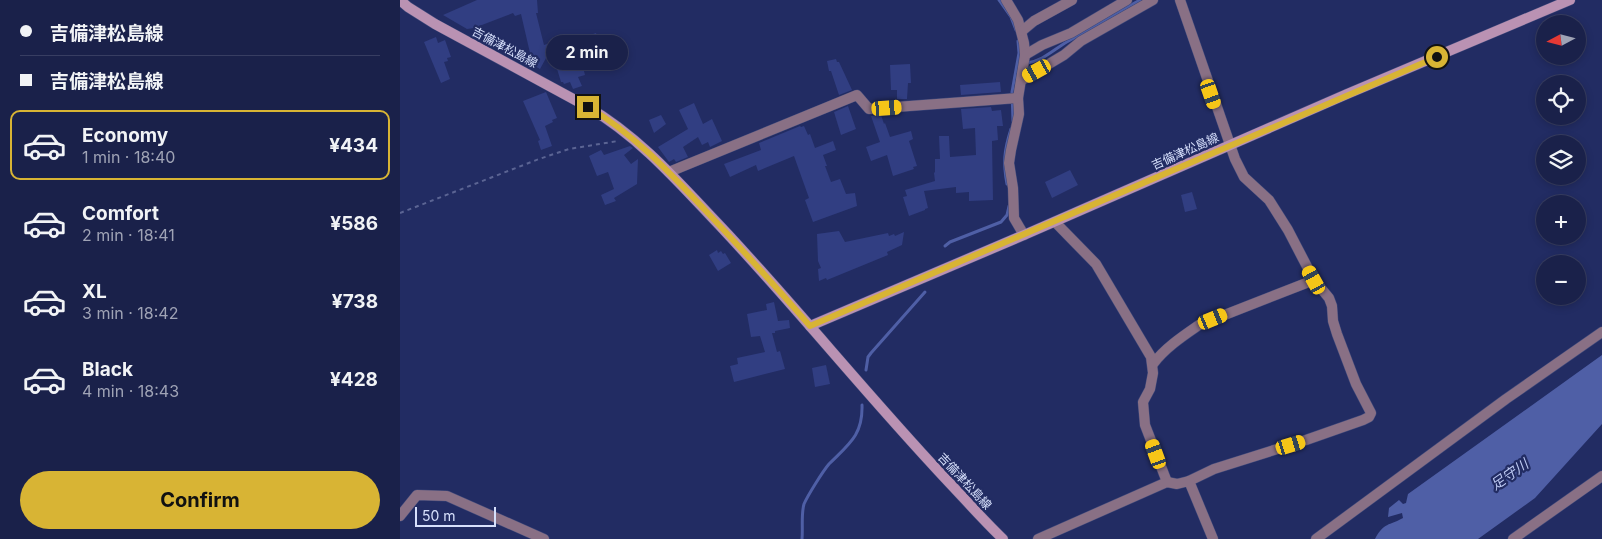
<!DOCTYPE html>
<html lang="en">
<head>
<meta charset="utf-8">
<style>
  :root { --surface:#1a214a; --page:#232951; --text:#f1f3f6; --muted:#9fa3b5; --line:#383e62; --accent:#d8b434 }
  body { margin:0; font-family:Inter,"Noto Sans JP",sans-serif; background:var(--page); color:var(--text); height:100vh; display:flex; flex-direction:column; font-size:19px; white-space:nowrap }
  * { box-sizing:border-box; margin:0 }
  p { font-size:16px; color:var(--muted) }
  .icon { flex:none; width:28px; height:28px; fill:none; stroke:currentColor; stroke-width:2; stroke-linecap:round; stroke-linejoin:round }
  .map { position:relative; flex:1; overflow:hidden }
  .panel { display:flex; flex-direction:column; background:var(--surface); width:400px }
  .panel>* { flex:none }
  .guide { display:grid; align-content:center; height:110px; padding:0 20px; background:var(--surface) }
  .needle { width:32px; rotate:263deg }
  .buttons { position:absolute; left:1136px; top:15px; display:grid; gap:10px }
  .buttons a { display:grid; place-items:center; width:50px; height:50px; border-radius:50%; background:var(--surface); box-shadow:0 2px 8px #0003,0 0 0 1px var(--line); font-size:25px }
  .scale { position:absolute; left:15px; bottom:12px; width:81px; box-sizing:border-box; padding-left:5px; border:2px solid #d7e0fc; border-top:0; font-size:14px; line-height:18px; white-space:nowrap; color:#d7e0fc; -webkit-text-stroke:4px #222c63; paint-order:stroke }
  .end { position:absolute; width:22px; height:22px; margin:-11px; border:6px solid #d8b434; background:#111; box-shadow:0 0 0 2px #111 }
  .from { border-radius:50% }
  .bubble { position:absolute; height:35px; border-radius:18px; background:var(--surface); box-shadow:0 2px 8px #0003,0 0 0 1px var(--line); font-size:16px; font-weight:700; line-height:35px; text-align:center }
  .car { position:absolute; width:15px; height:30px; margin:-15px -8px; border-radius:6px; box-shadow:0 0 4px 1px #0007; background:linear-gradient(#f5c518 24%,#345 0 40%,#f5c518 0 76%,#345 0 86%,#f5c518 0) }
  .guide b { display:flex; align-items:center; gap:18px; height:48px; font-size:19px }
  .guide b+b { border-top:1px solid var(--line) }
  .guide i { width:12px; height:12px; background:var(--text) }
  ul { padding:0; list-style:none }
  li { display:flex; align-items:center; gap:15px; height:70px; margin:0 10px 8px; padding:0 10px; border:2px solid transparent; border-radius:10px }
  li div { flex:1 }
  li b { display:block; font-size:19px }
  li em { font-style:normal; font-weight:700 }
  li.selected { border-color:var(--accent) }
  li>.icon { width:45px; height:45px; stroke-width:1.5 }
  .primary-button { display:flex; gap:10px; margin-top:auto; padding:10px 20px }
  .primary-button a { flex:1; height:58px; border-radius:30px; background:var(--accent); color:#111; font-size:20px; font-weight:700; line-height:58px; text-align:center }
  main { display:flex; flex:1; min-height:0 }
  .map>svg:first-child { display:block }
  .water { fill:#4f5fa6 }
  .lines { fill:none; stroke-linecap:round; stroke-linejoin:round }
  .stream { stroke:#4f5fa6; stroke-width:3 }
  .building { fill:#313e82 }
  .street-casing { stroke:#3f497b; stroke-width:11 }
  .secondary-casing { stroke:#3f497b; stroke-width:11 }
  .path { stroke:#5b6493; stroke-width:2; stroke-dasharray:4 4; stroke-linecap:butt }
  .street { stroke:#897085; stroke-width:10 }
  .secondary { stroke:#ba92b3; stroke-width:10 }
  .route { stroke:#d8b434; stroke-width:6 }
  .labels { text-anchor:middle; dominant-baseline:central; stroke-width:4.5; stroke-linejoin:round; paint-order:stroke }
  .street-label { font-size:12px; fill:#d7e0fc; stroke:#222c63 }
  .water-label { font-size:14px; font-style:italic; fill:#becaf3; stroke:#222c63 }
</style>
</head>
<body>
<main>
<section class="panel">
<div class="guide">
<b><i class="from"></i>吉備津松島線</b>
<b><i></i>吉備津松島線</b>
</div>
<ul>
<li class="selected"><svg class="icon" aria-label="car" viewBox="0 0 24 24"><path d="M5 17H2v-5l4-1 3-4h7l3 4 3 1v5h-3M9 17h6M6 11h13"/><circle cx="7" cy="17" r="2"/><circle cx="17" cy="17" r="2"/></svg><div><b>Economy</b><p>1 min · 18:40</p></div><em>¥434</em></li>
<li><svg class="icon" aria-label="car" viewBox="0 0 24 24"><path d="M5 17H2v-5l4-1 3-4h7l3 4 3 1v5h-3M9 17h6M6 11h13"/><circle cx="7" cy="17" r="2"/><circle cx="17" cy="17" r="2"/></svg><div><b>Comfort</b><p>2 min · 18:41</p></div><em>¥586</em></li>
<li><svg class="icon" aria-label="car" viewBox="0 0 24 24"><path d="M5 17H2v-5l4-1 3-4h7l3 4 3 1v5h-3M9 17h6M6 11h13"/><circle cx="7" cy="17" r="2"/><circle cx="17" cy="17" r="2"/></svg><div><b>XL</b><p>3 min · 18:42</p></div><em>¥738</em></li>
<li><svg class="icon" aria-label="car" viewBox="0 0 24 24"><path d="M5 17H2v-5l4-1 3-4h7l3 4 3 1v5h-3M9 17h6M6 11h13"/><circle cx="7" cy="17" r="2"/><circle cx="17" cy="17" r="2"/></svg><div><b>Black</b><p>4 min · 18:43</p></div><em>¥428</em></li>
</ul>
<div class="primary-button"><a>Confirm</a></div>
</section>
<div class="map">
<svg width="1202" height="539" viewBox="0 0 1202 539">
  <rect width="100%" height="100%" fill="#222c63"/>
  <path class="water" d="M 1202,355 L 1202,424 L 1135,498 L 1078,539 L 975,539 C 984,522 989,526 1003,518 L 1002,513 L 988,517 L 989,508 L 999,500 L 1003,504 L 1006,503 L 1008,494 Z"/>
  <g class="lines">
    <g class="stream">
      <path d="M 599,0 L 611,17 L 616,30"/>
      <path d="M 627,63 C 642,61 652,51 665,43 C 690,29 715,14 740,0"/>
      <path d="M 613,121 L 612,92 L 619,53 L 618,41"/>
      <path d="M 607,184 C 603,163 604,151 611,129"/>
      <path d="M 545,246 L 550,242 L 601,222 L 607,215 L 609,206"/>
      <path d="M 466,370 L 468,357 L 471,353 L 525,292"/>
      <path d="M 402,539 C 403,528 401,514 404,504 C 408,495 423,471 429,464 C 449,444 463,435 462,405"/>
    </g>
  </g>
  <g class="building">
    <path d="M 77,0 L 137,0 L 138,13 L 136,13 L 144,45 L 169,37 L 170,42 L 196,33 L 200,45 L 188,49 L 192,57 L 183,61 L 182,63 L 185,75 L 178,77 L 182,86 L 173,89 L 170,82 L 164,84 L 163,82 L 161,82 L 151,49 L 140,69 L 126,61 L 130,53 L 121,14 L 115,16 L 113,13 L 74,28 L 67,29 L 43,15 Z"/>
    <path d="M 36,37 L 38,43 L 45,40 L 51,57 L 47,58 L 48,61 L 44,62 L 50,79 L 41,83 L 24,42 Z"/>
    <path d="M 436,59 L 437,62 L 439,62 L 452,90 L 439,95 L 431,71 L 429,71 L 427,61 Z"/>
    <path d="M 510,64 L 511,83 L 508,83 L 507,99 L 497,99 L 497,90 L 491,90 L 490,65 Z"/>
    <path d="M 600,82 L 601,92 L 561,95 L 560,85 Z"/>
    <path d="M 146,92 L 157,118 L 152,120 L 153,122 L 145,126 L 152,146 L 141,150 L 138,141 L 140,140 L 123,101 Z"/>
    <path d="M 294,103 L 303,124 L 312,119 L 322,141 L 310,147 L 308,142 L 302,145 L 298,137 L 283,147 L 288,157 L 276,162 L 274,159 L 269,162 L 258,147 L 288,129 L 279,110 Z"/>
    <path d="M 448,106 L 456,129 L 441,135 L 434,112 Z"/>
    <path d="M 591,107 L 592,111 L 601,110 L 603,126 L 597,126 L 598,140 L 592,141 L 593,200 L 569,201 L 569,192 L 556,193 L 556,187 L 524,191 L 528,208 L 525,209 L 525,210 L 509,216 L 503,197 L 507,196 L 505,190 L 535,181 L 534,173 L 535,172 L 535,159 L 540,159 L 539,136 L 549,136 L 550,157 L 576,155 L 575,128 L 563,129 L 561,109 Z"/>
    <path d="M 261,115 L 266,124 L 254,133 L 249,120 Z"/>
    <path d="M 481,115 L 484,124 L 485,123 L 490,137 L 511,131 L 513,139 L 509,141 L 517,166 L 513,167 L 514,169 L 493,176 L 487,155 L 471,161 L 466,147 L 480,142 L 471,116 Z"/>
    <path d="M 400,126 L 401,127 L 404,126 L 408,135 L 410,134 L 415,148 L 433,141 L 436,150 L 423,155 L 427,166 L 425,166 L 431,182 L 440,179 L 446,194 L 455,193 L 457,206 L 413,222 L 405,200 L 409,198 L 394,156 L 358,171 L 356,165 L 330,177 L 324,164 L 361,150 L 359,143 Z"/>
    <path d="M 230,146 L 233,148 L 224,155 L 231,164 L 238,159 L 237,184 L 214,198 L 216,201 L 205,205 L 201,195 L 214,189 L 208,172 L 197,176 L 189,156 L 201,150 L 204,155 Z"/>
    <path d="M 670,170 L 678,185 L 652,198 L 645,182 Z"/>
    <path d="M 792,192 L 797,209 L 785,212 L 781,195 Z"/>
    <path d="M 439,231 L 445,242 L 488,233 L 489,236 L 494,234 L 495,236 L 504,232 L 502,245 L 487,252 L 488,255 L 427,280 L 426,278 L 419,281 L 418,269 L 421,268 L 418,261 L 417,234 Z"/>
    <path d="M 317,250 L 318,253 L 321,251 L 323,254 L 325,253 L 331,263 L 318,271 L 309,255 Z"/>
    <path d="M 374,302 L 378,321 L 389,320 L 390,328 L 375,331 L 375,333 L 372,333 L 377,352 L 380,351 L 385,369 L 334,382 L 330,366 L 338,364 L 337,358 L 365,352 L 360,336 L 351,337 L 347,314 L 367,310 L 366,304 Z"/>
    <path d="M 426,365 L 430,384 L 415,387 L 412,368 Z"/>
  </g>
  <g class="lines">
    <defs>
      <g id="street">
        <path d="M 606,0 L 618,20 L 624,43 L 625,55 L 618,98 L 619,114 L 611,150 L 609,163 L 613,188 L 614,218 L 624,235"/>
        <path d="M 780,0 L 835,159 L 844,177 L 869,200 L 888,230 L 914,280 L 929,298 L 932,306 L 933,321 L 937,334 L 956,384 L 971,413 L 969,417 L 963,420 L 906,440 L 814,469 L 789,481"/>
        <path d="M 622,31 L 634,21 L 672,0"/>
        <path d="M 625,55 L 642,45 L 671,33 L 727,0"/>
        <path d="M 622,80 L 664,55 L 681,41 L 753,0"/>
        <path d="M 269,172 L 457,95 L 469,109 L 618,98"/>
        <path d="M 655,222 L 696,264 L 751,357 L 753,373 L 750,389 L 743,402 L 745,425 L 767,482"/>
        <path d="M 753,364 C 765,348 783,336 799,325 L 914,280"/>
        <path d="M 0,516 L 17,495 L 47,496 L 144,539"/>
        <path d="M 638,539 L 767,482 L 777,484 L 789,481 L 813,539"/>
        <path d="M 916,539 L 1106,399 L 1202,332"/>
        <path d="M 1113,539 L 1202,476"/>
      </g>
      <g id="secondary">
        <path d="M 0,0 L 8,7 L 35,24 L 188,107 C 241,138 280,184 322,228 C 398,309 467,395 543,476 C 563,497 582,519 603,539"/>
        <path d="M 410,326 L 624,235 L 947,94 L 1170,0"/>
      </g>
    </defs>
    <use href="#street" class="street-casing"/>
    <use href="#secondary" class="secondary-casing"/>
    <path class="path" d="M 0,213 L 139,159 L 169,149 L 218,141"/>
    <use href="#street" class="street"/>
    <use href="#secondary" class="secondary"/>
  </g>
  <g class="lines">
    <path class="route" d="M 188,107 C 234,134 269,172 305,210 C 341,248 376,287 410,326 L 1037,57"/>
  </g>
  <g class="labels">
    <g class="street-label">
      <text transform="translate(105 47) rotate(28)">吉備津松島線</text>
      <text transform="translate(785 151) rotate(-24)">吉備津松島線</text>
      <text transform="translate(565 481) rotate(47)">吉備津松島線</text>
    </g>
    <g class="water-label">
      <text transform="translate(1109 474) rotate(-35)">足守川</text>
    </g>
  </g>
</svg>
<div class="buttons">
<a><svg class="needle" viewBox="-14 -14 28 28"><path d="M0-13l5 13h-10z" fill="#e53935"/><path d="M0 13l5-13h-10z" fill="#9fa3b5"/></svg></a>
<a><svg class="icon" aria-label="locate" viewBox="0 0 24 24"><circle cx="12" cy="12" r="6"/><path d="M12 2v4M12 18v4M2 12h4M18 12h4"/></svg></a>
<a><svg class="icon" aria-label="layers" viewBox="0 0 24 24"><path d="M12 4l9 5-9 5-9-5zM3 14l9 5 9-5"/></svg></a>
<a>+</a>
<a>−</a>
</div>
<div class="scale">50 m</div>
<i class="end from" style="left:1037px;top:57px"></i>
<i class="end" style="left:188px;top:107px"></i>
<div class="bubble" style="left:146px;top:35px;width:82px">2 min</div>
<i class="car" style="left:637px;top:71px;rotate:241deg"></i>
<i class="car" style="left:811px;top:94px;rotate:161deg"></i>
<i class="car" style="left:487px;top:108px;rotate:86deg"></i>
<i class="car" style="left:914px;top:280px;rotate:331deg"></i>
<i class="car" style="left:813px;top:319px;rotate:68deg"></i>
<i class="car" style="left:891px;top:445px;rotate:73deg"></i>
<i class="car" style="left:756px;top:454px;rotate:340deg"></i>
</div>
</main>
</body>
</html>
